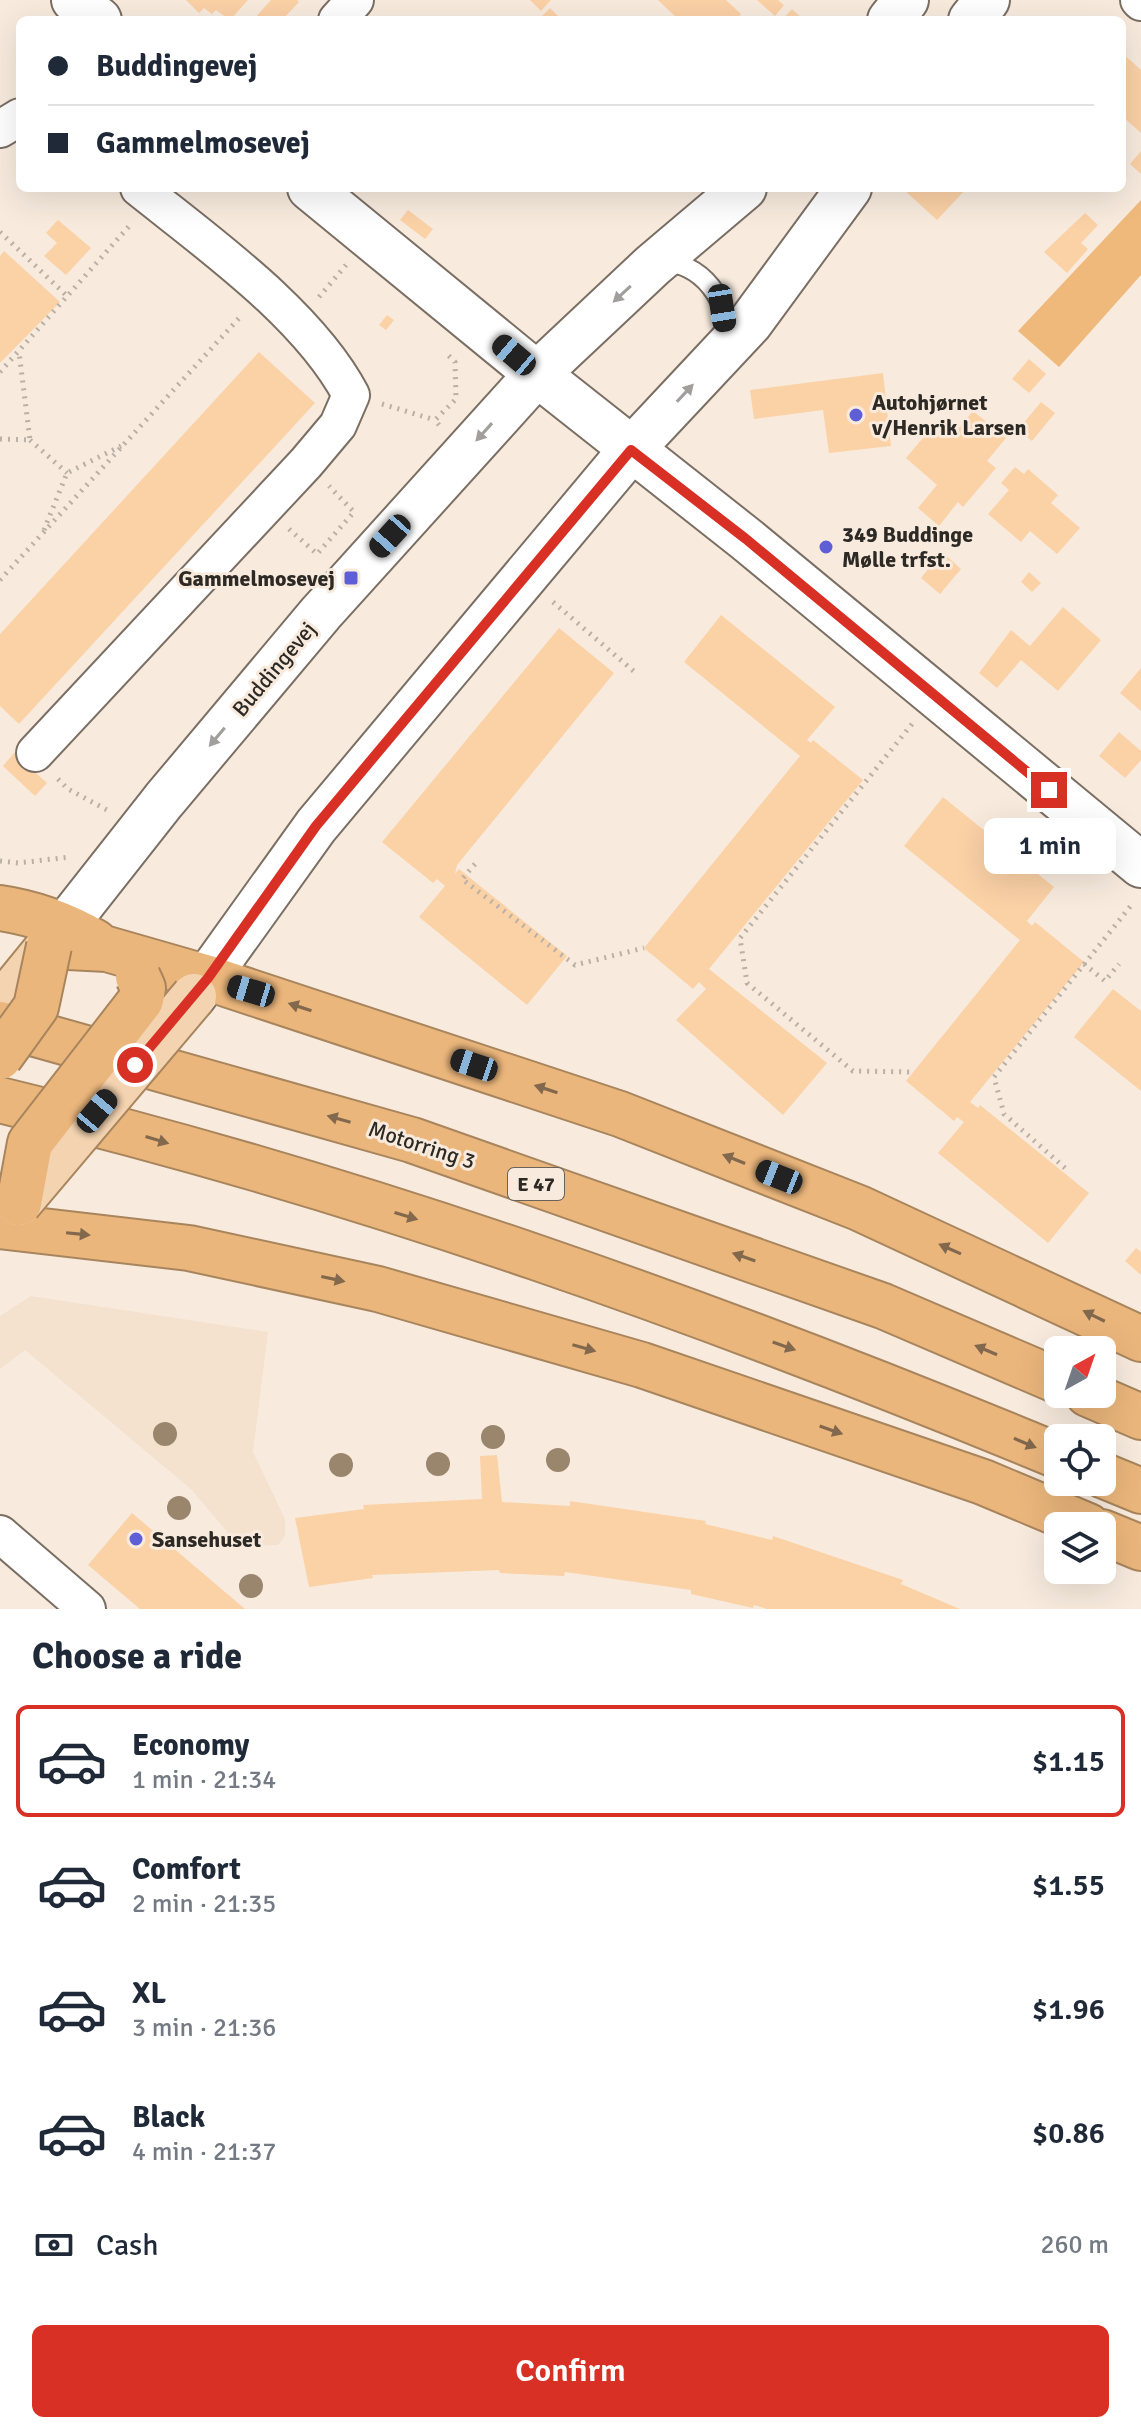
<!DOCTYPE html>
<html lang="en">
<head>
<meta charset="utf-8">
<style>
  :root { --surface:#fff; --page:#f6f6f7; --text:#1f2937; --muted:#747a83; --line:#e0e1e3; --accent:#d93025 }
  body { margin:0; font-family:Signika,sans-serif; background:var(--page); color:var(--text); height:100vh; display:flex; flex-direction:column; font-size:30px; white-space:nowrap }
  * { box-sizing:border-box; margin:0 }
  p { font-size:26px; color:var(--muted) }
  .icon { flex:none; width:44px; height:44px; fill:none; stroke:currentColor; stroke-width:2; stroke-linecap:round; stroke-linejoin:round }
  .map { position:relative; height:1609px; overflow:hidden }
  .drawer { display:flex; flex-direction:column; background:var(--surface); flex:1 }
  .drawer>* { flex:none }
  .banner { position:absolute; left:16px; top:16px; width:1110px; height:176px; border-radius:12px; box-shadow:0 8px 32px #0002; display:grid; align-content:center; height:176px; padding:0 32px; background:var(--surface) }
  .needle { width:52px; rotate:40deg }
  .buttons { position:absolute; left:1044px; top:1336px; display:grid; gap:16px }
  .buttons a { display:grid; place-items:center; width:72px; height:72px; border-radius:12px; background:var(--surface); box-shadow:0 8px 32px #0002; font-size:40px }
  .end { position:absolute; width:36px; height:36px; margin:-18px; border:10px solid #d93025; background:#fff; box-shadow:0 0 0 4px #fff }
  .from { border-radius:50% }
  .bubble { position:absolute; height:56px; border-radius:12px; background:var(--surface); box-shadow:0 8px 32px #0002; font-size:26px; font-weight:600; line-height:56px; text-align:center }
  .car { position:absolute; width:24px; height:48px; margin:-24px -12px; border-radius:10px; box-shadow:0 0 6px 2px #0007; background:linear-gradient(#222 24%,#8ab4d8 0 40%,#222 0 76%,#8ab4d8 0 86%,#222 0) }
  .banner b { display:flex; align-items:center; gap:28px; height:76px; font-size:30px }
  .banner b+b { border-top:2px solid var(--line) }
  .banner i { width:20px; height:20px; background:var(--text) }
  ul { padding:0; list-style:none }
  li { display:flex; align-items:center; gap:24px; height:112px; margin:0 16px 12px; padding:0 16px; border:4px solid transparent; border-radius:12px }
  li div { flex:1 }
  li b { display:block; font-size:30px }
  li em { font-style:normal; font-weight:600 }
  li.selected { border-color:var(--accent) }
  li>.icon { width:72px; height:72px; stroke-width:1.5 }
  h2 { padding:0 32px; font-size:36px; line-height:96px }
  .pay { display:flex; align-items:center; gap:20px; height:88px; padding:0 32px; font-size:30px }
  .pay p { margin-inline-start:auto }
  .cta { display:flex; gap:16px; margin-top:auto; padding:16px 32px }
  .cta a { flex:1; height:92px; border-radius:12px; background:var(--accent); color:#fff; font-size:32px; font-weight:600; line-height:92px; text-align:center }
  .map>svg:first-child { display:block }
  .built { fill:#f4e1ce }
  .green { fill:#f0b97c }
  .building { fill:#fbd1a6 }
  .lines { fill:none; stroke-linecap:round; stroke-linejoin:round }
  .service-casing { stroke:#7b6f64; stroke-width:22 }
  .minor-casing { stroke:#7b6f64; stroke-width:40 }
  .tertiary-casing { stroke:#7b6f64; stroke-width:48 }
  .primary-casing { stroke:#a8855d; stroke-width:48 }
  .motorway-casing { stroke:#a8855d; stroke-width:48 }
  .path { stroke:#bab0a5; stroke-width:5; stroke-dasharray:2 6; stroke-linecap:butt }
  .service { stroke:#fff; stroke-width:18 }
  .minor { stroke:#fff; stroke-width:36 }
  .tertiary { stroke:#fff; stroke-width:44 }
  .primary { stroke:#f3d3b0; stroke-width:44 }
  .motorway { stroke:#ebb67c; stroke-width:44 }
  .primary-bridge-casing { stroke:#a8855d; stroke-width:48; stroke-linecap:butt }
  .motorway-bridge-casing { stroke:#a8855d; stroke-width:48; stroke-linecap:butt }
  .primary-bridge { stroke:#f3d3b0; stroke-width:44 }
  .motorway-bridge { stroke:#ebb67c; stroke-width:44 }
  .tree { fill:#9a856d }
  .oneway { fill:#a09f9c }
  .oneway2 { fill:#82684c }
  .route { stroke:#d93025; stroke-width:10 }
  .poi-dot { fill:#5e5fd7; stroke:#f8ebde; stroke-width:3 }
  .labels { text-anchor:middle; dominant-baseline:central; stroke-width:6; stroke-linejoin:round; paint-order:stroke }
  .shield { fill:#f8ebde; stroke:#6a635c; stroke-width:2 }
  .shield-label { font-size:20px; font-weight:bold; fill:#2d2924 }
  .poi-label { font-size:22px; font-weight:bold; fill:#2d2924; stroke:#f8ebde; text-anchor:start }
  .street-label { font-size:22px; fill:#2d2924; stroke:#f8ebde }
</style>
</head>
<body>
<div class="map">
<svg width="1141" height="1609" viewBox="0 0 1141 1609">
  <rect width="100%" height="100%" fill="#f8ebde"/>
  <path class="built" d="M 31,1296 L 268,1332 L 253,1452 L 285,1519 L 285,1536 L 278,1545 L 257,1546 L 228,1533 L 192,1490 L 25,1350 L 0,1369 L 0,1316 Z"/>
  <path class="green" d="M 1141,200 L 1141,275 L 1059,367 L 1018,331 Z"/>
  <g class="building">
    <path d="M 186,0 L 248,0 L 230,20 L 216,10 L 212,14 L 204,8 L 199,13 Z"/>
    <path d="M 271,0 L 297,0 L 299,2 L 285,17 L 289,20 L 253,20 Z"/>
    <path d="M 530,0 L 551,0 L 541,11 Z"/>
    <path d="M 658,0 L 726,0 L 741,14 L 736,20 L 679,20 Z"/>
    <path d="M 757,0 L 778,0 L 784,5 L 775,16 Z"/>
    <path d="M 550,8 L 562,20 L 538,20 Z"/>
    <path d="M 792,9 L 804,20 L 782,20 Z"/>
    <path d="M 1122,53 L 1141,70 L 1141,133 L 1122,116 Z"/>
    <path d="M 1141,151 L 1141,174 L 1130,164 Z"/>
    <path d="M 902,188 L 967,188 L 937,220 Z"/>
    <path d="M 408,210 L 433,229 L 425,239 L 400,220 Z"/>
    <path d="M 1085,213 L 1098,225 L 1081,243 L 1088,249 L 1067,273 L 1044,252 Z"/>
    <path d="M 58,220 L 91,248 L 66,275 L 44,256 L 57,243 L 46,233 Z"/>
    <path d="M 4,251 L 60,302 L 0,363 L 0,256 Z"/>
    <path d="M 387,315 L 394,320 L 386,330 L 379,325 Z"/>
    <path d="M 259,352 L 315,403 L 19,724 L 0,706 L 0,634 Z"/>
    <path d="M 1029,359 L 1046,374 L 1029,393 L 1012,379 Z"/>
    <path d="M 883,373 L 891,446 L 829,453 L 823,410 L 754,419 L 750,390 Z"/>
    <path d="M 1041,402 L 1055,413 L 1032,441 L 1018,430 Z"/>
    <path d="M 973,411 L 1006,438 L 987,461 L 996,468 L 963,507 L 958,502 L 939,526 L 918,508 L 937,485 L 906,458 L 938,420 L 954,434 Z"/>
    <path d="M 1015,467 L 1024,474 L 1028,469 L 1058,495 L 1051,503 L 1080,528 L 1057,554 L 1030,531 L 1021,542 L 988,514 L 1009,490 L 1001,483 Z"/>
    <path d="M 825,538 L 836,546 L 827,556 L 817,547 Z"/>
    <path d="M 942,552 L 961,569 L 940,594 L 921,578 Z"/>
    <path d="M 1029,572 L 1041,583 L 1032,592 L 1021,582 Z"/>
    <path d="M 1063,607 L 1101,640 L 1058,691 L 1021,660 L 997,688 L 979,673 L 1011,630 L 1030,646 Z"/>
    <path d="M 721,615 L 835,707 L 807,740 L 811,743 L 813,740 L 863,780 L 709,969 L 827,1063 L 783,1115 L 676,1020 L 706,989 L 699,982 L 693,989 L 644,948 L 800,756 L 684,662 Z"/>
    <path d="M 559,628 L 614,673 L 457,865 L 455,874 L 459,869 L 567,956 L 527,1005 L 419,917 L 445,886 L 437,879 L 433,883 L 382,842 Z"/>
    <path d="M 1141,668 L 1141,711 L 1120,693 Z"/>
    <path d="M 1119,732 L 1141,751 L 1141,760 L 1125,778 L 1099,756 Z"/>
    <path d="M 14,753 L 47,783 L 35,796 L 3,766 Z"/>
    <path d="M 943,797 L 1054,887 L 1027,921 L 1032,926 L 1035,922 L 1084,962 L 970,1102 L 978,1108 L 980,1105 L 1089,1193 L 1048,1243 L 938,1153 L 964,1122 L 957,1117 L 954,1121 L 906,1081 L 1020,940 L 904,846 Z"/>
    <path d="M 1113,989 L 1141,1011 L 1141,1091 L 1074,1037 Z"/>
    <path d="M 1136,1248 L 1141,1252 L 1141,1275 L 1125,1261 Z"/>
    <path d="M 497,1455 L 502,1502 L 570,1506 L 570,1501 L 706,1521 L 705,1524 L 772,1540 L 773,1536 L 903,1580 L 901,1584 L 960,1609 L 767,1609 L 754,1605 L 753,1608 L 691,1594 L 691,1590 L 565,1572 L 564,1576 L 500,1573 L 499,1570 L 372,1575 L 373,1578 L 309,1587 L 295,1518 L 364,1509 L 363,1505 L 482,1499 L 480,1456 Z"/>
    <path d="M 132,1513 L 245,1609 L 140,1609 L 88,1565 Z"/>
  </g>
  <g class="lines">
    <defs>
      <path id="service" d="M 661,264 C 698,257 736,306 723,340"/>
      <g id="minor">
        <path d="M 1139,0 L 1141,2"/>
        <path d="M 337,20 L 355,0"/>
        <path d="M 0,129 L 20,117"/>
        <path d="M 35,753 L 306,463 L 338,425 L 351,395 C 309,315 209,244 139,188"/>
        <path d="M 0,1534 L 87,1609"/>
      </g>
      <g id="tertiary">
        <path d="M 74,0 L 99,20"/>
        <path d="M 890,20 L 906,0"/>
        <path d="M 971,20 L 987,0"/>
        <path d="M 310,188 L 537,374 L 746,539 L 1141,865"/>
        <path d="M 49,946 L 164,800 L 321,613 L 537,374 L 653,265 L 744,188"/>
        <path d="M 194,996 L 316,826 L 631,450 L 750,323 L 849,188"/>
      </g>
      <path id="primary" d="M 0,1006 L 49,946"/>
      <g id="motorway">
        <path d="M 0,908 C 35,913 64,924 95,942"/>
        <path d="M 49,946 L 107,949 L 208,978 L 620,1114 L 859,1208 L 1141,1339"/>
        <path d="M 0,1024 L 412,1140 L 883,1306 L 1058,1381"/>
        <path d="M 0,1100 C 362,1187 715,1314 1058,1456"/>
        <path d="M 0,1226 L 189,1248 L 378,1289 L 642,1365 L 983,1482 L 1088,1526"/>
        <path d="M 1088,1394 L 1141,1417"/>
        <path d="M 1102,1475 L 1141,1491"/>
        <path d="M 1102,1532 L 1141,1548"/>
      </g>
    </defs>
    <use href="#service" class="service-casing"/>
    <use href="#minor" class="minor-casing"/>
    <use href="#tertiary" class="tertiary-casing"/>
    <use href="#primary" class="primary-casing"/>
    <use href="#motorway" class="motorway-casing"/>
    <g class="path">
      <path d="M 0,232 L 68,297"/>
      <path d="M 319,297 L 346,265"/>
      <path d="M 0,372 L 131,224"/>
      <path d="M 382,404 L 435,420"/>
      <path d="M 439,425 L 435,420 L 456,399 L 455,362 L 448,355"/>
      <path d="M 0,439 L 30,440 L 19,352"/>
      <path d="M 30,440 L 67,473"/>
      <path d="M 289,529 L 317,554 L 354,512 L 329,486"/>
      <path d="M 44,530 L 67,473 L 121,446"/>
      <path d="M 0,580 L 241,316"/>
      <path d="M 553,602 L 637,674"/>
      <path d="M 912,724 L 740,938 L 747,983 L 853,1071 L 914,1072"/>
      <path d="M 58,779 L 68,789 L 107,810"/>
      <path d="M 0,861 L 18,863 L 70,857"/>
      <path d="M 475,864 L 462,879 L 575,965 L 644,948"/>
      <path d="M 1084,964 L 1105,981 L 1119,964"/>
      <path d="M 1065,1168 L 1004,1114 L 994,1077 L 1133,903"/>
    </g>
    <use href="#service" class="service"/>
    <use href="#minor" class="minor"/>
    <use href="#tertiary" class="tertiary"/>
    <use href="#primary" class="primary"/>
    <use href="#motorway" class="motorway"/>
    <defs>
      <path id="primary-bridge" d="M 19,1203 L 194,996"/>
      <g id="motorway-bridge">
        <path d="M 0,1057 L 36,1007 L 49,946"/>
        <path d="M 19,1203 L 30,1143 L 141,1000 L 143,988 L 138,977"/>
      </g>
    </defs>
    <use href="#primary-bridge" class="primary-bridge-casing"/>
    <use href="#motorway-bridge" class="motorway-bridge-casing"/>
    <use href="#primary-bridge" class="primary-bridge"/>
    <use href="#motorway-bridge" class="motorway-bridge"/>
  </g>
  <g class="tree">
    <circle cx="165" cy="1434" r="12"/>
    <circle cx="493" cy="1437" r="12"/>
    <circle cx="558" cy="1460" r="12"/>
    <circle cx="438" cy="1464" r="12"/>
    <circle cx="341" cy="1465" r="12"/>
    <circle cx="179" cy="1508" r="12"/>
    <circle cx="251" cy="1586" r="12"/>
  </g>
  <defs><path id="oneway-solid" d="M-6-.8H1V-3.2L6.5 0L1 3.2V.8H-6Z" transform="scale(2)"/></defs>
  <g class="oneway">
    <use href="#oneway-solid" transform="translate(622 294) rotate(137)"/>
    <use href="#oneway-solid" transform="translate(685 393) rotate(-47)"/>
    <use href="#oneway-solid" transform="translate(484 432) rotate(132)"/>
    <use href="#oneway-solid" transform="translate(217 737) rotate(130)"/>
  </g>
  <g class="oneway2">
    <use href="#oneway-solid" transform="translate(300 1007) rotate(-162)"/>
    <use href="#oneway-solid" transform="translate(546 1089) rotate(-162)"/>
    <use href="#oneway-solid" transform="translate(339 1119) rotate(-164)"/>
    <use href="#oneway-solid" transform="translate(157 1140) rotate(17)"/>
    <use href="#oneway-solid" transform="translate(734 1159) rotate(-158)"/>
    <use href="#oneway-solid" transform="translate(406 1216) rotate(17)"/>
    <use href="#oneway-solid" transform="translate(78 1234) rotate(6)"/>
    <use href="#oneway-solid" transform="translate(950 1249) rotate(-156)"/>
    <use href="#oneway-solid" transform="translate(744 1257) rotate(-161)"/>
    <use href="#oneway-solid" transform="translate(333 1279) rotate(12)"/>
    <use href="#oneway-solid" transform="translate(1094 1316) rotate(-154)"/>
    <use href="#oneway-solid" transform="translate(784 1346) rotate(19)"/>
    <use href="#oneway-solid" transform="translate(584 1348) rotate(16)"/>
    <use href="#oneway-solid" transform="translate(986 1350) rotate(-157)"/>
    <use href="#oneway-solid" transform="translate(831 1430) rotate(19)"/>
    <use href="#oneway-solid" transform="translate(1025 1443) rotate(23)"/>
  </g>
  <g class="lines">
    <path class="route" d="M 135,1065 L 208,978 L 316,826 L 631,450 L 746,539 L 1049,790"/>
  </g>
  <g class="poi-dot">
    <circle cx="856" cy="415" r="8"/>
    <circle cx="826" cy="547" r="8"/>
    <rect x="343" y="570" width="16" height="16" rx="4"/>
    <circle cx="136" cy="1539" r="8"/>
  </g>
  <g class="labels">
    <rect class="shield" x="508" y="1168" width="56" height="32" rx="6"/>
    <g class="shield-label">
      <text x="536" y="1184">E 47</text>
    </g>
    <g class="poi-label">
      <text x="872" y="402">Autohjørnet<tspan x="872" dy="25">v/Henrik Larsen</tspan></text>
      <text x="842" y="534">349 Buddinge<tspan x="842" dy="25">Mølle trfst.</tspan></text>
      <text x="335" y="578" text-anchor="end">Gammelmosevej</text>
      <text x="152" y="1539">Sansehuset</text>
    </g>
    <g class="street-label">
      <text transform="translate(274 669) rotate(-50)">Buddingevej</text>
      <text transform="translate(422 1145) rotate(18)">Motorring 3</text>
    </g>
  </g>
</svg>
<div class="buttons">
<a><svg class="needle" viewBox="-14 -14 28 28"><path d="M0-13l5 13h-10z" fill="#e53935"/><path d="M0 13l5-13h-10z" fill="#747a83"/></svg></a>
<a><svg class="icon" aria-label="locate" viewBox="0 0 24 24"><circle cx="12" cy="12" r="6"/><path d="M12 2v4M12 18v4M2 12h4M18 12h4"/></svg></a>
<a><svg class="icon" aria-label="layers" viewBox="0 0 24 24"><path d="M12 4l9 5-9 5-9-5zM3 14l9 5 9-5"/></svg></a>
</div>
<i class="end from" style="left:135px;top:1065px"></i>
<i class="end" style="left:1049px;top:790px"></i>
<div class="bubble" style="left:984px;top:818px;width:132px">1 min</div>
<i class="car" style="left:722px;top:308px;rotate:171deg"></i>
<i class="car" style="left:514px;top:355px;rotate:310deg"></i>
<i class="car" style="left:390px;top:536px;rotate:222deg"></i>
<i class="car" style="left:251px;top:991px;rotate:287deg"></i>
<i class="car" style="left:474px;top:1065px;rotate:288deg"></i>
<i class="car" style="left:97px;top:1111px;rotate:40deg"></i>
<i class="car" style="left:779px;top:1177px;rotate:292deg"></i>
<div class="banner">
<b><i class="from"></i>Buddingevej</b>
<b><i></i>Gammelmosevej</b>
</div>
</div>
<section class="drawer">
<h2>Choose a ride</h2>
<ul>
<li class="selected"><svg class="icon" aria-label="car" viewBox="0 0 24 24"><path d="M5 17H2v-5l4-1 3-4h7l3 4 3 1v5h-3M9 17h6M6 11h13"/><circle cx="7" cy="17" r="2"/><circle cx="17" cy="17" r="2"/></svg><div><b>Economy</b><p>1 min · 21:34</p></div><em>$1.15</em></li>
<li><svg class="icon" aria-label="car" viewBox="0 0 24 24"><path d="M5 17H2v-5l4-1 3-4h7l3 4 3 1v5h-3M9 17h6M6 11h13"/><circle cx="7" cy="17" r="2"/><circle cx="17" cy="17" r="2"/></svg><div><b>Comfort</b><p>2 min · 21:35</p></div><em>$1.55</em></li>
<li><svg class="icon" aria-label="car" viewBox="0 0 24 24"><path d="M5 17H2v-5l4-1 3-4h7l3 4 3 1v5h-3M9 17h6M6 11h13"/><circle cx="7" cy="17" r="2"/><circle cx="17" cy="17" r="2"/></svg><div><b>XL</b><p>3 min · 21:36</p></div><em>$1.96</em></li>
<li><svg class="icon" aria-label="car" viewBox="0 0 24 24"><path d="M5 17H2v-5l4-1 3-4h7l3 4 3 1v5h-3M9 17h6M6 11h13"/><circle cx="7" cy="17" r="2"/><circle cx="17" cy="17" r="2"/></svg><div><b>Black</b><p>4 min · 21:37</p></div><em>$0.86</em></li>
</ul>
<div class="pay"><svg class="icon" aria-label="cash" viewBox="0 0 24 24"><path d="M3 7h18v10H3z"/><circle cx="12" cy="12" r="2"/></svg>Cash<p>260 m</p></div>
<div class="cta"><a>Confirm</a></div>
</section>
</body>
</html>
